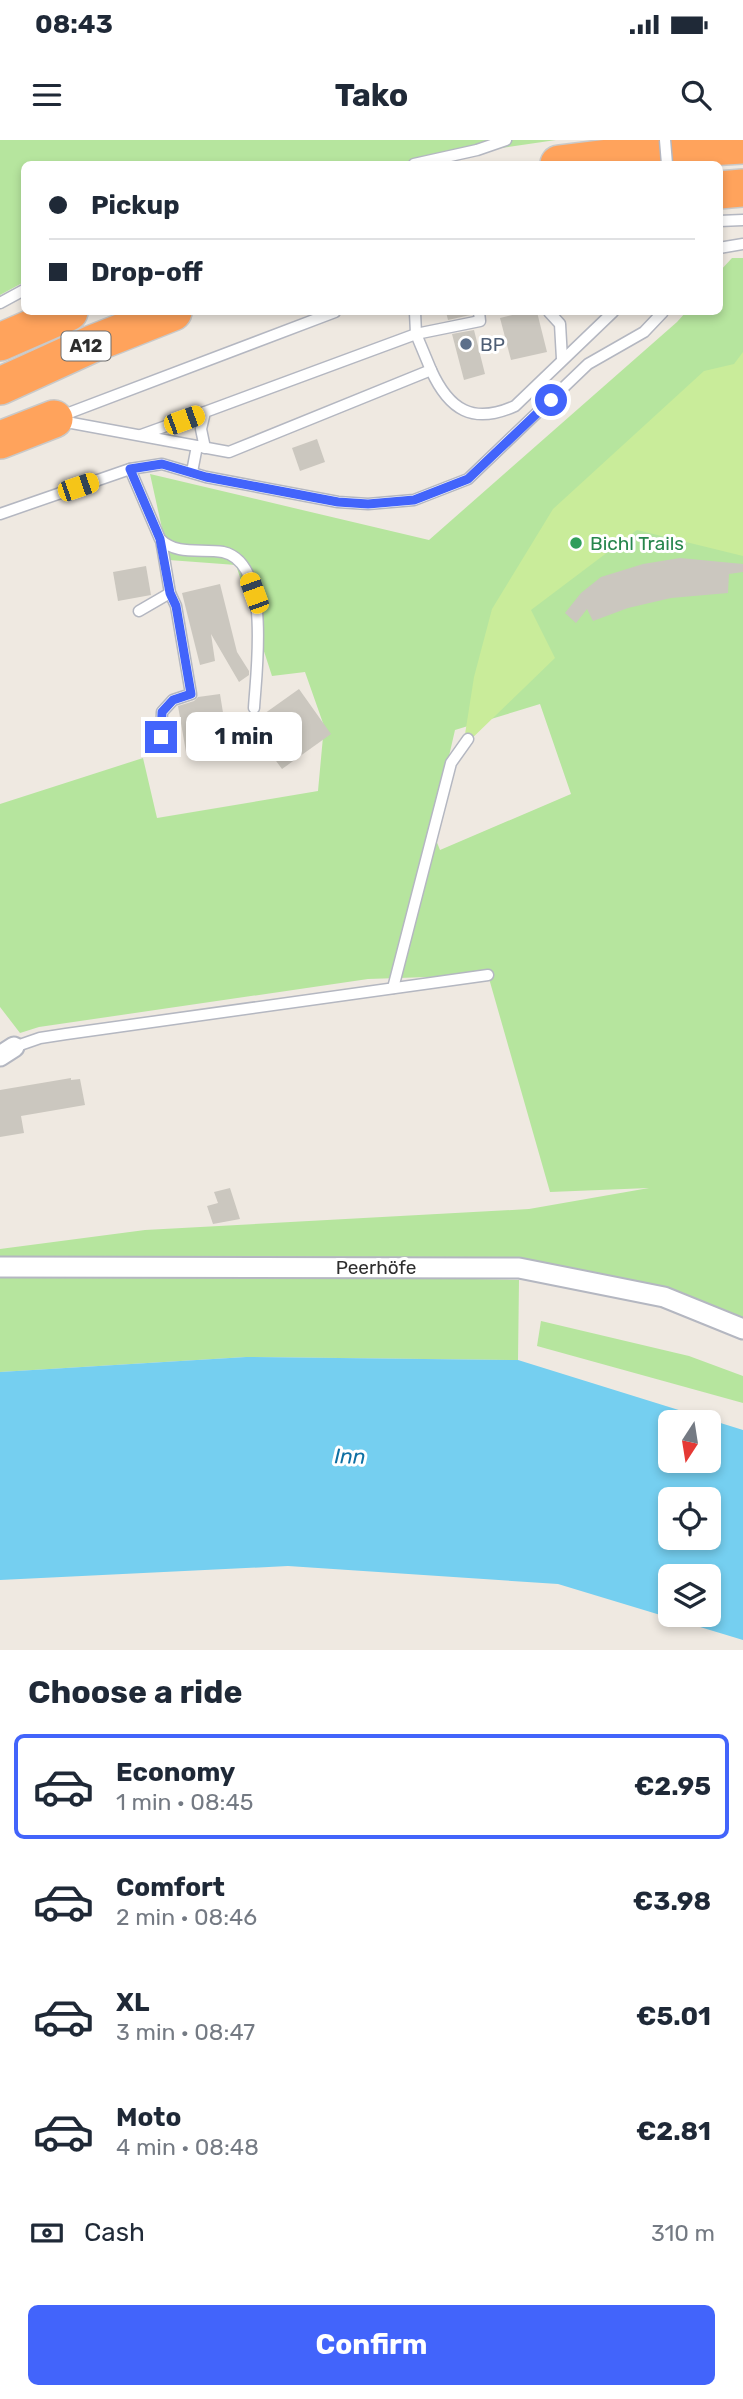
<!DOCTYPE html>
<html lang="en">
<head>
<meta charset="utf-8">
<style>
  :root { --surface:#fff; --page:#f6f6f7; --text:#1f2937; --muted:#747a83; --line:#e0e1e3; --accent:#4264fb }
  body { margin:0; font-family:Rubik,sans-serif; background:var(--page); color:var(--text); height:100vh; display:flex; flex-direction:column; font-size:26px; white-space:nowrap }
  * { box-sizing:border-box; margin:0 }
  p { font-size:23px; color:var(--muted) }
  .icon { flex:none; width:38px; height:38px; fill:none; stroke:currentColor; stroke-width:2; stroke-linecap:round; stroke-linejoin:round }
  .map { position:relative; height:1510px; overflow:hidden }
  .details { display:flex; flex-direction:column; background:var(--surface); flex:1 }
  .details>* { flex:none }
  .banner { position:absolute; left:21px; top:21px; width:702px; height:154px; border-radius:10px; box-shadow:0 4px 10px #0003; display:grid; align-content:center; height:154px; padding:0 28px; background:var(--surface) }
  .needle { width:46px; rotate:192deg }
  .fabs { position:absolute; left:658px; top:1270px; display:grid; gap:14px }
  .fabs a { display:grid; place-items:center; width:63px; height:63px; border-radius:10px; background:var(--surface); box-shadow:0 4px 10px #0003; font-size:35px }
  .end { position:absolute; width:32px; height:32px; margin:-16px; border:9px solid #4264fb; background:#fff; box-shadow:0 0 0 4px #fff }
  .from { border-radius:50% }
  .bubble { position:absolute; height:49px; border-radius:10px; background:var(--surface); box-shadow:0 4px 10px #0003; font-size:23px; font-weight:700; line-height:49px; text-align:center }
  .car { position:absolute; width:21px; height:42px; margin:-21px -10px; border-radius:9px; box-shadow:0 0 5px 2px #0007; background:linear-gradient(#f5c518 24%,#345 0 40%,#f5c518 0 76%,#345 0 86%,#f5c518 0) }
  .banner b { display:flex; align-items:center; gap:24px; height:66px; font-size:26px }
  .banner b+b { border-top:2px solid var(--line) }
  .banner i { width:18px; height:18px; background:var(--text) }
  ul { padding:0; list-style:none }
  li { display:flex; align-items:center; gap:21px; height:105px; margin:0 14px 10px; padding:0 14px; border:4px solid transparent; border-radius:10px }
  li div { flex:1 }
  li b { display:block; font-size:26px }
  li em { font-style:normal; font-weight:700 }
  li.selected { border-color:var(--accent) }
  li>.icon { width:63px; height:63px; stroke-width:1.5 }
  h2 { padding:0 28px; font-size:32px; line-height:84px }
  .pay { display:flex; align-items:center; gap:18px; height:77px; padding:0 28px; font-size:26px }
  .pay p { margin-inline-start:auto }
  .primary-button { display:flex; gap:14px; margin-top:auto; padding:14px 28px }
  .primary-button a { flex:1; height:80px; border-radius:10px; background:var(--accent); color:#fff; font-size:28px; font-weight:700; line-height:80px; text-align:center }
  .status { display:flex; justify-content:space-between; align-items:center; height:49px; padding:0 35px; background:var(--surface); direction:ltr }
  .status svg { height:19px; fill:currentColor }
  header { display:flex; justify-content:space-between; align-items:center; height:91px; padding:0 28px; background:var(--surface); font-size:32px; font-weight:700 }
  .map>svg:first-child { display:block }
  .green { fill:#b6e59e; fill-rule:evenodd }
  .pitch { fill:#c9ec9a }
  .water { fill:#75cff0; fill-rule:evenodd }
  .building { fill:#cbc7bf }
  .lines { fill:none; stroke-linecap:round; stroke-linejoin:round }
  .service-casing { stroke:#b4b7c1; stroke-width:13 }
  .minor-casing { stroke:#b4b7c1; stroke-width:23 }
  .motorway-casing { stroke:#c9c9c9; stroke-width:40 }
  .service { stroke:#fff; stroke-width:10 }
  .minor { stroke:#fff; stroke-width:19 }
  .motorway { stroke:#ffa35c; stroke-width:37 }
  .service-bridge-casing { stroke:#b4b7c1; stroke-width:13; stroke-linecap:butt }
  .service-bridge { stroke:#fff; stroke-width:10 }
  .route { stroke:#4264fb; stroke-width:9 }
  .service-dot { fill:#5c6f8a; stroke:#fff; stroke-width:2.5 }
  .leisure-dot { fill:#2e9e5b; stroke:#fff; stroke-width:2.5 }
  .labels { text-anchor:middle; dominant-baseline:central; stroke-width:6; stroke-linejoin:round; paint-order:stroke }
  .shield { fill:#fff; stroke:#6d6d6d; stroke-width:2 }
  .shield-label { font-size:18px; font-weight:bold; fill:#2e2e2e }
  .service-label { font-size:19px; fill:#4e5e75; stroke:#fff; text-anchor:start }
  .leisure-label { font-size:19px; fill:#27864d; stroke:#fff; text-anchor:start }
  .street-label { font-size:19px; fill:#2e2e2e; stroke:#fff }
  .water-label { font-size:21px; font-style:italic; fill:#0d6fa3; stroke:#fff }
</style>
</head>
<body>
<div class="status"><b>08:43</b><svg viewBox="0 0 49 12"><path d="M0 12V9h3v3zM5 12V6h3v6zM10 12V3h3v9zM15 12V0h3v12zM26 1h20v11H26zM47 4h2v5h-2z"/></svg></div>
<header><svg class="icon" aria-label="menu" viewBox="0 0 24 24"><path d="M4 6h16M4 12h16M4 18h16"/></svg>Tako<svg class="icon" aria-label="search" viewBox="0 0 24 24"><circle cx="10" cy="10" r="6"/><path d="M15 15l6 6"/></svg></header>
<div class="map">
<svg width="743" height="1510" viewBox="0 0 743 1510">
  <rect width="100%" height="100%" fill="#efe9e1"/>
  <g class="green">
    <path d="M 0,0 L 556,0 L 394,24 L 24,24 L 24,142 L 0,155 Z"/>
    <path d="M 732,118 L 743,118 L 743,1181 L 520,1121 L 0,1118 L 0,1109 L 145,1090 L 529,1069 L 649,1048 L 550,1052 L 488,835 L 368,839 L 39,887 L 20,893 L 0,867 L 0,664 L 143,618 L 157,678 L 318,651 L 324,586 L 305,532 L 272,536 L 236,425 L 169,420 L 150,334 L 429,400 L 677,182 L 686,172 L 719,172 L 719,132 ZM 540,564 L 571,654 L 440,710 L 432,690 L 455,590 Z"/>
    <path d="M 181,1133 L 519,1140 L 518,1220 L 246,1217 L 0,1232 L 0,1137 Z"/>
    <path d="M 541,1181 L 689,1216 L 743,1236 L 743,1263 L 537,1206 Z"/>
  </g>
  <path class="pitch" d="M 743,212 L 743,416 L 637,390 L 531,470 L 555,518 L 463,607 L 474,537 L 492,469 L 553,369 L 704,231 L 734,224 Z"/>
  <path class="water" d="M 246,1217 L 518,1220 L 743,1290 L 743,1500 L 558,1444 L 288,1426 L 0,1440 L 0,1232 ZM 670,1283 L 709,1283 L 709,1321 L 670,1321 ZM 670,1360 L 709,1360 L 709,1398 L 670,1398 ZM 670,1437 L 709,1437 L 709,1475 L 670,1475 Z"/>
  <g class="building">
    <path d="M 446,172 L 469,172 L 470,175 L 448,180 Z"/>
    <path d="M 525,172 L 537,172 L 547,212 L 511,220 L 500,178 Z"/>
    <path d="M 474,190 L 485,234 L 464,240 L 452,194 Z"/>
    <path d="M 317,299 L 325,322 L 300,331 L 292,308 Z"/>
    <path d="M 680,418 L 743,424 L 743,432 L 729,434 L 728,453 L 671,458 L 628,468 L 593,481 L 587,469 L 576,483 L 565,473 L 581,453 L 601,437 L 643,424 Z"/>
    <path d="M 146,426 L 151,455 L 118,461 L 113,432 Z"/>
    <path d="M 220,444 L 237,512 L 249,531 L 249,535 L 239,542 L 211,494 L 215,521 L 200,525 L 182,453 Z"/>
    <path d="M 299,549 L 331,594 L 282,629 L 257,595 L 262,591 L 254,581 Z"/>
    <path d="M 220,554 L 229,610 L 186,612 L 178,566 L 194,561 L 198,557 Z"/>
    <path d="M 71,938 L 71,940 L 80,939 L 85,965 L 21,976 L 24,993 L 0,997 L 0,950 Z"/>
    <path d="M 230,1048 L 240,1079 L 213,1084 L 207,1066 L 218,1063 L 214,1052 Z"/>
  </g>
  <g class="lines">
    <defs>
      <g id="service">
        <path d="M 414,24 L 477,10 L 506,0"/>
        <path d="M 719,81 L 743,80"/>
        <path d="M 719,108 L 743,104"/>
        <path d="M 0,163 L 24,150"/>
        <path d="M 549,172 L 560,184 L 562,219"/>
        <path d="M 431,230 C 449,270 473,285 515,266 L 613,172"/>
        <path d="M 61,276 L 335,172"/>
        <path d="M 61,281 L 229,312 L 431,230 L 416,194 L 415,172"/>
        <path d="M 141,295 L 205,272"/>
        <path d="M 205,308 L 201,289 L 205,272 L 416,194 L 480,181 L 479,172"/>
        <path d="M 130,329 L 160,399 C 177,416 202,408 223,412 C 272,423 256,531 254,568"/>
        <path d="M 192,332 L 197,306"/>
        <path d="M 0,374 L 130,329 L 162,324 L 206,337 L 338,362 L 368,364 L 414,360 L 468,339 L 588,224 L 644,192 L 663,172"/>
        <path d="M 161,400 L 170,453 L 176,466 L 191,554 L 173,560 L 162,572 L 161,597"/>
        <path d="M 139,471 L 170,453"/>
        <path d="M 393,848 L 451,623 L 468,599"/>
        <path d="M 14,907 L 40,898 L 66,894 L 488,835"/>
      </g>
      <g id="minor">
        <path d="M 0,916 L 14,907"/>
        <path d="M 0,1127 L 519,1128 L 664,1157 L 743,1189"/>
      </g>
      <g id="motorway">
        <path d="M 559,24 L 692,8 L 743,5"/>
        <path d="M 719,50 L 743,48"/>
        <path d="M 0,202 L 69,172"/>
        <path d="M 0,246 L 92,204 L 173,172"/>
        <path d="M 0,300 L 54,279"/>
      </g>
    </defs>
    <use href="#service" class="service-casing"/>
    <use href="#minor" class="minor-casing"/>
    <use href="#motorway" class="motorway-casing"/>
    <use href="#service" class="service"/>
    <use href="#minor" class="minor"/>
    <use href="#motorway" class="motorway"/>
    <defs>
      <path id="service-bridge" d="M 665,0 L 667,24"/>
    </defs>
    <use href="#service-bridge" class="service-bridge-casing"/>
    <use href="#service-bridge" class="service-bridge"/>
  </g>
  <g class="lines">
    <path class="route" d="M 161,597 L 162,572 L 173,560 L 191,554 L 176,466 L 170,453 L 160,399 L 130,329 L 162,324 L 206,337 L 338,362 L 368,364 L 414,360 L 468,339 L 551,260"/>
  </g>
  <circle class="service-dot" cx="466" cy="204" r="7"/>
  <circle class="leisure-dot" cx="576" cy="403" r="7"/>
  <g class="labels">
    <rect class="shield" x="61.5" y="191.5" width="49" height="29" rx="5"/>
    <g class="shield-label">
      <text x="86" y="206">A12</text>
    </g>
    <g class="service-label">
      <text x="480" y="204">BP</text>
    </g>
    <g class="leisure-label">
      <text x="590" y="403">Bichl Trails</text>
    </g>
    <g class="street-label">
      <text x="376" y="1127">Peerhöfe</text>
    </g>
    <g class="water-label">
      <text transform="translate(350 1316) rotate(1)">Inn</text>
    </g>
  </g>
</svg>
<div class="fabs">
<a><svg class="needle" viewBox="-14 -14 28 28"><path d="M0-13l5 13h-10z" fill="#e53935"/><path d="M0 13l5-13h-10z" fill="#747a83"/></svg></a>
<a><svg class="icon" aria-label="locate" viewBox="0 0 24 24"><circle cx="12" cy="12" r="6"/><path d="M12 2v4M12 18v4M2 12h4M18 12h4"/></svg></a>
<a><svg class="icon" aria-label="layers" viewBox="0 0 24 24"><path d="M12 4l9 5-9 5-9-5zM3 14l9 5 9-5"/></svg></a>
</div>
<i class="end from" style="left:551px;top:260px"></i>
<i class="end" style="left:161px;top:597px"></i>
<div class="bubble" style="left:186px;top:572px;width:116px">1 min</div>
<i class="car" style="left:184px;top:280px;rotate:70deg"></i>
<i class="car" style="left:78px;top:347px;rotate:71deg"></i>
<i class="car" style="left:254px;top:453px;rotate:340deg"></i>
<div class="banner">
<b><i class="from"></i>Pickup</b>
<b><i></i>Drop-off</b>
</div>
</div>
<section class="details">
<h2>Choose a ride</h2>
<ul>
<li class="selected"><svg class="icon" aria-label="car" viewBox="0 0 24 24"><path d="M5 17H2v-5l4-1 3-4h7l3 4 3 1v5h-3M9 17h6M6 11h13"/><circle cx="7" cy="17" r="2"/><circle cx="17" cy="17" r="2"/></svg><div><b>Economy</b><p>1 min · 08:45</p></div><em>€2.95</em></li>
<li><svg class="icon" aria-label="car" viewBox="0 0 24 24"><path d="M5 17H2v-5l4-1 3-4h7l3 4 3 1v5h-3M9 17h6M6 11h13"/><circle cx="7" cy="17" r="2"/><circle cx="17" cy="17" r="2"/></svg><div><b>Comfort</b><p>2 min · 08:46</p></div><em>€3.98</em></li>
<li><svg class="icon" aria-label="car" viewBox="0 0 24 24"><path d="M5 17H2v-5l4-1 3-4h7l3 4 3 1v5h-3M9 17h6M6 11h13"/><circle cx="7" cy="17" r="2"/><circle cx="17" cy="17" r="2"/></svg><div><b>XL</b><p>3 min · 08:47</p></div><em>€5.01</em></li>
<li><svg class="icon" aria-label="car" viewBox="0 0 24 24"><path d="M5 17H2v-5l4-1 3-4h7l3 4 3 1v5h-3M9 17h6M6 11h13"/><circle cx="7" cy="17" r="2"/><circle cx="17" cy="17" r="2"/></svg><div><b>Moto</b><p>4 min · 08:48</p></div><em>€2.81</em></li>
</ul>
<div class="pay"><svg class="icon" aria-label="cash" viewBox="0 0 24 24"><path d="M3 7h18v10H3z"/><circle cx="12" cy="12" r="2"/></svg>Cash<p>310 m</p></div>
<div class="primary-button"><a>Confirm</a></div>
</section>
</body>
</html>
